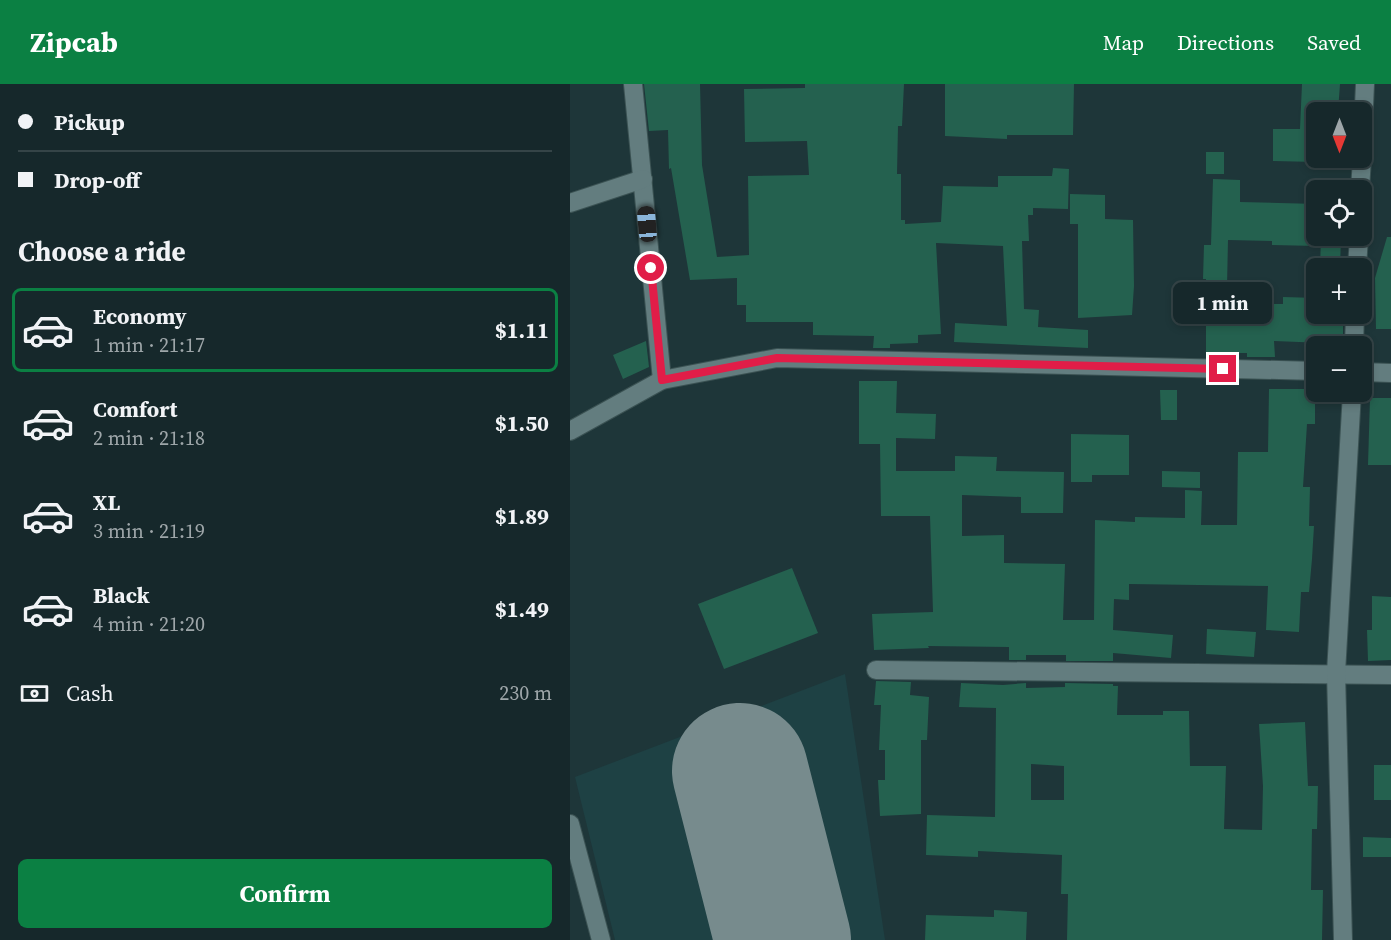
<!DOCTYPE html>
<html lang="en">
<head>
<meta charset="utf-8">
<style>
  :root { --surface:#16282b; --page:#233437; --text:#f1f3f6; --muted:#9ea6a9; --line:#354447; --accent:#0b8043 }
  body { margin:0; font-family:"Source Serif 4",serif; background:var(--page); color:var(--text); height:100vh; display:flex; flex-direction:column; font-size:22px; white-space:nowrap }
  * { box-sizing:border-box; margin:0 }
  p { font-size:20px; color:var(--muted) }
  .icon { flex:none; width:33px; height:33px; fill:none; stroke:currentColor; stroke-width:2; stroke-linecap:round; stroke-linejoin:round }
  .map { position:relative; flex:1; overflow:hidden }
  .drawer { display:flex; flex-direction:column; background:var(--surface); width:570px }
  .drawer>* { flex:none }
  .banner { display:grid; align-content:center; height:132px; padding:0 18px; background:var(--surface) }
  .needle { width:39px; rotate:180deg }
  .controls { position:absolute; left:736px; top:18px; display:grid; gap:12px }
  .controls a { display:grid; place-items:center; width:66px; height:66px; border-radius:9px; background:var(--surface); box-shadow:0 3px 9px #0003,0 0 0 2px var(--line); font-size:30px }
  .end { position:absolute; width:27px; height:27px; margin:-14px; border:8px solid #e11d48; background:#fff; box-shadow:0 0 0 3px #fff }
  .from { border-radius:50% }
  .bubble { position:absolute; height:42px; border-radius:9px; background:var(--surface); box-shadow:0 3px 9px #0003,0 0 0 2px var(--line); font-size:20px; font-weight:700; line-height:42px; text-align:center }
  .car { position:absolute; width:18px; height:36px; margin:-18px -9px; border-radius:8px; box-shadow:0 0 4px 2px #0007; background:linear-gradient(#222 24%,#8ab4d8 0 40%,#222 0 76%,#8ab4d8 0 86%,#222 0) }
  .banner b { display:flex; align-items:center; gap:21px; height:57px; font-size:22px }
  .banner b+b { border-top:2px solid var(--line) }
  .banner i { width:15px; height:15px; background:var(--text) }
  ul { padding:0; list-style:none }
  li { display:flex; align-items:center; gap:18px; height:84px; margin:0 12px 9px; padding:0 6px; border:3px solid transparent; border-radius:9px }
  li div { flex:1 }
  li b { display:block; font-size:22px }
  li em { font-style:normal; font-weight:700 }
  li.active { border-color:var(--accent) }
  li>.icon { width:54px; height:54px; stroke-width:1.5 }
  h2 { padding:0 18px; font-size:27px; line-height:72px }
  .pay { display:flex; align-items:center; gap:15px; height:66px; padding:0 18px; font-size:22px }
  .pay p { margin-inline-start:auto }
  .cta { display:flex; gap:12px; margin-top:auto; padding:12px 18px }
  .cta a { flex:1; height:69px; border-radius:9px; background:var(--accent); color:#fff; font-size:24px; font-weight:700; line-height:69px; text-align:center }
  header { display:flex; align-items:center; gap:36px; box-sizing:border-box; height:84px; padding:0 30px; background:var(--accent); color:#fff }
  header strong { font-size:28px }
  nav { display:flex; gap:33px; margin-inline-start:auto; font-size:21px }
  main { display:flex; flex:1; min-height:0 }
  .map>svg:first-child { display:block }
  .built { fill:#1e4144 }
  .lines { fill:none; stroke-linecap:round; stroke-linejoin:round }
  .runway { stroke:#778b8d; stroke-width:136 }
  .building { fill:#24614f; fill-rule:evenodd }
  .street-casing { stroke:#3b5253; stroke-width:20 }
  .street { stroke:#637d7f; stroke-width:18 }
  .route { stroke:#e11d48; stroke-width:8 }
</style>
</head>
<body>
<header>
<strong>Zipcab</strong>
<nav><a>Map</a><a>Directions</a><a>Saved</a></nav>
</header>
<main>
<section class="drawer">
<div class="banner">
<b><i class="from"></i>Pickup</b>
<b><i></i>Drop-off</b>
</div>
<h2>Choose a ride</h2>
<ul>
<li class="active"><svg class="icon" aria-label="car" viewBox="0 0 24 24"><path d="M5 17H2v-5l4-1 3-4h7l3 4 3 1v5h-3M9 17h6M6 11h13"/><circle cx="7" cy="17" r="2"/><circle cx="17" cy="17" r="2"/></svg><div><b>Economy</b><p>1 min · 21:17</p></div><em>$1.11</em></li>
<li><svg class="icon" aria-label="car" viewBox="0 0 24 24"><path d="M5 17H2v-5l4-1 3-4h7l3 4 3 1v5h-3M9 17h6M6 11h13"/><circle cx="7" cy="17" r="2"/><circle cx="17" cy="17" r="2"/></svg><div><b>Comfort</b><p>2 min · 21:18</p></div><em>$1.50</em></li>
<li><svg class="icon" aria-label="car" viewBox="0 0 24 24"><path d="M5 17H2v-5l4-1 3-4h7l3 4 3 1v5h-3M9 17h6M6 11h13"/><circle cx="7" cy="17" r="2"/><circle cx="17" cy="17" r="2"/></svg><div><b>XL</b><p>3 min · 21:19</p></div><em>$1.89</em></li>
<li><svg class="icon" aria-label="car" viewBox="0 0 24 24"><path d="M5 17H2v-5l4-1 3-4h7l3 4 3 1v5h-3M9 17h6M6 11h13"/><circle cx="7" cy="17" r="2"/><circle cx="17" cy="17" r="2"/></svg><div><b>Black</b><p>4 min · 21:20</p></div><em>$1.49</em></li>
</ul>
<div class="pay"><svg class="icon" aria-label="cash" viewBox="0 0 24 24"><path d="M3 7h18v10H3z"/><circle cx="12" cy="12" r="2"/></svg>Cash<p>230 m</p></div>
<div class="cta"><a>Confirm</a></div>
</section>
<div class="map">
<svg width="821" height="856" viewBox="0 0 821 856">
  <rect width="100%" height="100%" fill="#1e3639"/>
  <path class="built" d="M 275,590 L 315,856 L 45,856 L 5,693 Z"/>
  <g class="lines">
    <path class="runway" d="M 170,687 L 213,856"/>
  </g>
  <g class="building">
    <path d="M 74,0 L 130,0 L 132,81 L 147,173 L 179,171 L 178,92 L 239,91 L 237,57 L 175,58 L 174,5 L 235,4 L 235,0 L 334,0 L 332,42 L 328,42 L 327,90 L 331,90 L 331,136 L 335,136 L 335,140 L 371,138 L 373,102 L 428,103 L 428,92 L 482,92 L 483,84 L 499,85 L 498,125 L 463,124 L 463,131 L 458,131 L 459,157 L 452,157 L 454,225 L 469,226 L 468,243 L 518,246 L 518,264 L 384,258 L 385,239 L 437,242 L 433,162 L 366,159 L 371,250 L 348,251 L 348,259 L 320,260 L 320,264 L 303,264 L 304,252 L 243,251 L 243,238 L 176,238 L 176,221 L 167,221 L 167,194 L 120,196 L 101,84 L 99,85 L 98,46 L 79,47 Z"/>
    <path d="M 375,0 L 504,0 L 503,51 L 437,51 L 437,55 L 375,52 Z"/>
    <path d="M 732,0 L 770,0 L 768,28 L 747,28 L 747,78 L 703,77 L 703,45 L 730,45 Z"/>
    <rect x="636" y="68" width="18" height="22"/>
    <path d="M 643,95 L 670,96 L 670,118 L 747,120 L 747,162 L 702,161 L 702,157 L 658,156 L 657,203 L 668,203 L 668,220 L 713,220 L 713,213 L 747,214 L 747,230 L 773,230 L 773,262 L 754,262 L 754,259 L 704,257 L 705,273 L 677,273 L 677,269 L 636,269 L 636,195 L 633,195 L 634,161 L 641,161 Z"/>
    <path d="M 500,110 L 535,111 L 535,135 L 563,136 L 564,202 L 562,231 L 508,234 L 508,140 L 500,140 Z"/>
    <path d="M 751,152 L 771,152 L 770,184 L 750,184 Z"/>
    <path d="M 817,153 L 821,153 L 821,245 L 806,245 L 805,194 Z"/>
    <path d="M 76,257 L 79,283 L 53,295 L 43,271 Z"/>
    <path d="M 289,297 L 327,297 L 326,329 L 366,330 L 365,355 L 326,354 L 326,387 L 385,387 L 385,372 L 427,373 L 426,387 L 494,388 L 493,429 L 451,429 L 451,413 L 392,411 L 392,452 L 434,451 L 434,479 L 495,480 L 493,536 L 524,536 L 525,436 L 565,438 L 565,433 L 615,434 L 615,406 L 632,407 L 631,441 L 667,441 L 668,368 L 698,368 L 699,305 L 745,305 L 745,340 L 737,340 L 733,403 L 740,403 L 739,442 L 744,442 L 742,475 L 739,508 L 731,508 L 729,548 L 696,546 L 698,502 L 559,500 L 559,516 L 544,515 L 543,546 L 603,551 L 601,574 L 543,569 L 543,577 L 496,577 L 496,571 L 456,571 L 456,576 L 439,576 L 439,563 L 358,562 L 359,564 L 304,566 L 302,530 L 363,528 L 360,432 L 311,432 L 310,360 L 289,360 Z"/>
    <path d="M 590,306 L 607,306 L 607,336 L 591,336 Z"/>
    <path d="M 800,314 L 821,314 L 821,381 L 798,381 Z"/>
    <path d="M 501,350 L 559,351 L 559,391 L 522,391 L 522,398 L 501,398 Z"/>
    <path d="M 592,387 L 630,388 L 630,404 L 592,403 Z"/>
    <path d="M 222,484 L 248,549 L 154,585 L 128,520 Z"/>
    <path d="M 802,512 L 821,513 L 821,576 L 798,577 L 797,546 L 802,546 Z"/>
    <path d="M 637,545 L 686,548 L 684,573 L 636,570 Z"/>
    <path d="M 306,597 L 341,598 L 340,611 L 359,613 L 357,656 L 351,656 L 351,730 L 310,732 L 308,696 L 315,696 L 315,666 L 309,666 L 311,621 L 304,621 Z"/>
    <path d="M 391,599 L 433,601 L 456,599 L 456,604 L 495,603 L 495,599 L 543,600 L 543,602 L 548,602 L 547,631 L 593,631 L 593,627 L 619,627 L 620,682 L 656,682 L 654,745 L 692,746 L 693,702 L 689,640 L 735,638 L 738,702 L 748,702 L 747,745 L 742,745 L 741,806 L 753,806 L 752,856 L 497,856 L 498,810 L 491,810 L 492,771 L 408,767 L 408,773 L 356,771 L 357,731 L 425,733 L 426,624 L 389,623 ZM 461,680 L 494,682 L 494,716 L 461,716 Z"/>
    <rect x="804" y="681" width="17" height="35"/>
    <path d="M 793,753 L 821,754 L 821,773 L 793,773 Z"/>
    <path d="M 424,826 L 457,828 L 456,856 L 355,856 L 356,831 L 424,833 Z"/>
  </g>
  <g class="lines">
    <defs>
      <g id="street">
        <path d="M 63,0 L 92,296"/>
        <path d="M 792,66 L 795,0"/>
        <path d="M 790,106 L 792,74"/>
        <path d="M 0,119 L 73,95"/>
        <path d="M 787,184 L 789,152"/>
        <path d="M 784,262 L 785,230"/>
        <path d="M 792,288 L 821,289"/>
        <path d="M 0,347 L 92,296 L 207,274 L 747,287"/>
        <path d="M 306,586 L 821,591"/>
        <path d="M 0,740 L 31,856"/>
        <path d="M 773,856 L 766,589 L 782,308"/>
      </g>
    </defs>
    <use href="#street" class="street-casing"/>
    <use href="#street" class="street"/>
  </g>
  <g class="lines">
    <path class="route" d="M 81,184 L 92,296 L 207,274 L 653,285"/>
  </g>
</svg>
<div class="controls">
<a><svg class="needle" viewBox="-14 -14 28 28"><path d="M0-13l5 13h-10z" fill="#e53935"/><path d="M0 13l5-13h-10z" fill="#9ea6a9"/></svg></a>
<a><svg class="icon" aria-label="locate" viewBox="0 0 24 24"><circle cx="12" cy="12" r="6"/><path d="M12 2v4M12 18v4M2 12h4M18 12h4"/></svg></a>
<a>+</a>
<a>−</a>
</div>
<i class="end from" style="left:81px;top:184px"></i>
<i class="end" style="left:653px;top:285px"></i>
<div class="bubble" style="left:603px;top:198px;width:99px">1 min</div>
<i class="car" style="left:77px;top:140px;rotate:355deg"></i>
</div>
</main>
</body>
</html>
